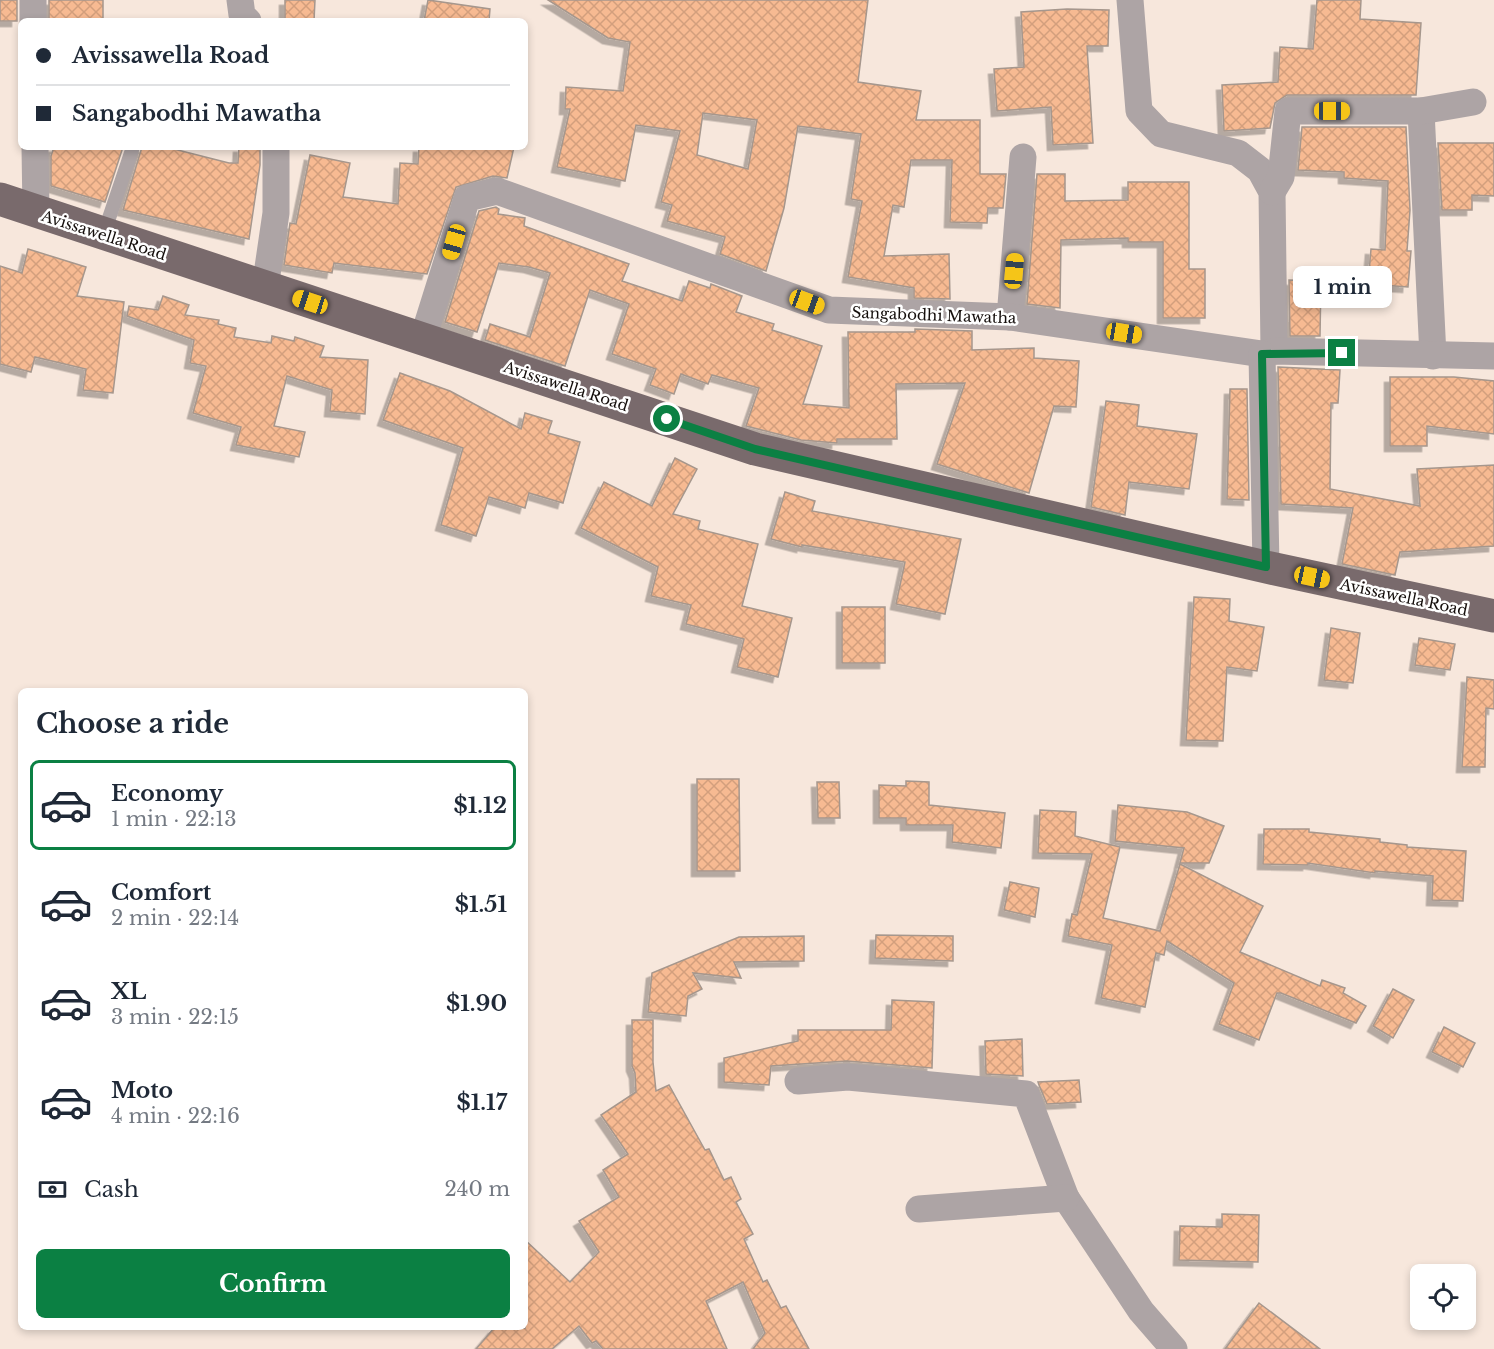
<!DOCTYPE html>
<html lang="en">
<head>
<meta charset="utf-8">
<style>
  :root { --surface:#fff; --page:#f2f2f3; --text:#1f2937; --muted:#747a83; --line:#e0e1e3; --accent:#0b8043 }
  body { margin:0; font-family:"Libre Baskerville",serif; background:var(--page); color:var(--text); height:100vh; display:flex; flex-direction:column; font-size:22px; white-space:nowrap }
  * { box-sizing:border-box; margin:0 }
  p { font-size:20px; color:var(--muted) }
  .icon { flex:none; width:33px; height:33px; fill:none; stroke:currentColor; stroke-width:2; stroke-linecap:round; stroke-linejoin:round }
  .map { position:relative; flex:1; overflow:hidden }
  .drawer { position:absolute; left:18px; top:688px; width:510px; height:642px; display:flex; flex-direction:column; background:var(--surface); border-radius:9px; box-shadow:0 3px 9px #0003 }
  .drawer>* { flex:none }
  .guide { position:absolute; left:18px; top:18px; width:510px; height:132px; border-radius:9px; box-shadow:0 3px 9px #0003; display:grid; align-content:center; height:132px; padding:0 18px; background:var(--surface) }
  .buttons { position:absolute; left:1410px; top:1264px; display:grid; gap:12px }
  .buttons a { display:grid; place-items:center; width:66px; height:66px; border-radius:9px; background:var(--surface); box-shadow:0 3px 9px #0003; font-size:30px }
  .end { position:absolute; width:27px; height:27px; margin:-14px; border:8px solid #0b8043; background:#fff; box-shadow:0 0 0 3px #fff }
  .from { border-radius:50% }
  .bubble { position:absolute; height:42px; border-radius:9px; background:var(--surface); box-shadow:0 3px 9px #0003; font-size:20px; font-weight:700; line-height:42px; text-align:center }
  .car { position:absolute; width:18px; height:36px; margin:-18px -9px; border-radius:8px; box-shadow:0 0 4px 2px #0007; background:linear-gradient(#f5c518 24%,#345 0 40%,#f5c518 0 76%,#345 0 86%,#f5c518 0) }
  .guide b { display:flex; align-items:center; gap:21px; height:57px; font-size:22px }
  .guide b+b { border-top:2px solid var(--line) }
  .guide i { width:15px; height:15px; background:var(--text) }
  ul { padding:0; list-style:none }
  li { display:flex; align-items:center; gap:18px; height:90px; margin:0 12px 9px; padding:0 6px; border:3px solid transparent; border-radius:9px }
  li div { flex:1 }
  li b { display:block; font-size:22px }
  li em { font-style:normal; font-weight:700 }
  li.selected { border-color:var(--accent) }
  li>.icon { width:54px; height:54px; stroke-width:1.5 }
  h2 { padding:0 18px; font-size:27px; line-height:72px }
  .pay { display:flex; align-items:center; gap:15px; height:66px; padding:0 18px; font-size:22px }
  .pay p { margin-inline-start:auto }
  .button { display:flex; gap:12px; margin-top:auto; padding:12px 18px }
  .button a { flex:1; height:69px; border-radius:9px; background:var(--accent); color:#fff; font-size:24px; font-weight:700; line-height:69px; text-align:center }
  .map>svg:first-child { display:block }
  .building { fill:url(#building-cross-hatch); stroke:#a6978d; stroke-width:1.5; fill-rule:evenodd; filter:url(#shadow) }
  .lines { fill:none; stroke-linecap:round; stroke-linejoin:round }
  .service { stroke:#ada4a5; stroke-width:14 }
  .minor { stroke:#ada4a5; stroke-width:27 }
  .primary { stroke:#796a6c; stroke-width:33 }
  .route { stroke:#0b8043; stroke-width:8 }
  .labels { text-anchor:middle; dominant-baseline:central; stroke-width:5; stroke-linejoin:round; paint-order:stroke }
  .street-label { font-size:15px; fill:#140e0b; stroke:#fff }
</style>
</head>
<body>
<div class="map">
<svg width="1494" height="1349" viewBox="0 0 1494 1349">
  <defs>
    <pattern id="building-cross-hatch" width="8" height="8" patternUnits="userSpaceOnUse" patternTransform="scale(1.5)"><rect width="8" height="8" fill="#f7ba92"/><path d="M0 0l8 8M0 8l8-8" fill="none" stroke="#d39f7d"/></pattern>
    <filter id="shadow"><feDropShadow dx="-5.5" dy="5.5" stdDeviation="0" flood-color="#0004"/></filter>
  </defs>
  <rect width="100%" height="100%" fill="#f7e7dc"/>
  <g class="building">
    <rect x="0" y="0" width="17" height="21"/>
    <rect x="49" y="0" width="54" height="21"/>
    <path d="M 285,0 L 315,0 L 314,21 L 285,21 Z"/>
    <path d="M 428,0 L 490,9 L 489,21 L 424,21 Z"/>
    <path d="M 548,0 L 868,0 L 858,82 L 921,91 L 916,120 L 980,120 L 980,174 L 1006,174 L 1003,208 L 988,208 L 987,223 L 950,222 L 952,160 L 911,160 L 904,207 L 893,205 L 884,256 L 949,254 L 950,299 L 914,298 L 914,288 L 848,277 L 862,201 L 851,199 L 861,134 L 798,126 L 784,208 L 766,271 L 720,254 L 725,237 L 667,221 L 672,205 L 661,202 L 680,131 L 636,125 L 625,181 L 557,167 L 570,109 L 565,109 L 566,87 L 623,91 L 630,42 L 608,38 ZM 703,113 L 757,120 L 748,169 L 697,155 Z"/>
    <path d="M 1317,0 L 1361,0 L 1360,19 L 1421,23 L 1416,95 L 1287,95 L 1275,103 L 1270,128 L 1224,131 L 1222,85 L 1278,82 L 1280,47 L 1313,49 Z"/>
    <path d="M 1067,9 L 1109,10 L 1108,46 L 1087,46 L 1093,143 L 1053,145 L 1051,107 L 997,111 L 994,69 L 1024,67 L 1021,12 Z"/>
    <path d="M 1302,127 L 1406,127 L 1410,210 L 1407,251 L 1411,251 L 1408,287 L 1368,284 L 1371,249 L 1385,250 L 1388,181 L 1344,178 L 1344,172 L 1298,170 Z"/>
    <path d="M 1438,143 L 1494,143 L 1494,196 L 1472,195 L 1472,210 L 1442,210 Z"/>
    <path d="M 54,147 L 123,147 L 105,202 L 51,186 L 51,156 Z"/>
    <path d="M 142,147 L 166,147 L 229,163 L 238,163 L 239,147 L 260,147 L 260,165 L 249,239 L 123,210 Z"/>
    <path d="M 419,147 L 514,147 L 507,178 L 493,176 L 456,187 L 427,274 L 334,263 L 332,273 L 284,265 L 290,223 L 296,224 L 310,155 L 350,163 L 343,197 L 398,204 L 400,163 L 418,164 Z"/>
    <path d="M 1037,174 L 1065,174 L 1065,201 L 1128,200 L 1128,182 L 1189,182 L 1189,269 L 1205,269 L 1205,318 L 1163,318 L 1163,242 L 1128,242 L 1128,238 L 1061,240 L 1060,308 L 1027,304 Z"/>
    <path d="M 496,207 L 499,209 L 498,214 L 525,218 L 524,226 L 629,264 L 622,281 L 682,301 L 689,281 L 710,288 L 711,284 L 742,296 L 736,312 L 774,324 L 772,330 L 822,346 L 803,404 L 849,408 L 848,332 L 915,332 L 915,329 L 972,331 L 972,350 L 1034,348 L 1034,358 L 1079,361 L 1076,407 L 1054,406 L 1029,493 L 937,464 L 965,383 L 896,384 L 897,439 L 837,439 L 837,443 L 801,440 L 746,426 L 759,388 L 712,375 L 708,384 L 681,374 L 674,394 L 650,385 L 656,369 L 612,354 L 629,304 L 590,290 L 565,366 L 485,340 L 490,324 L 530,337 L 550,273 L 529,267 L 499,263 L 477,332 L 445,322 L 479,211 Z"/>
    <path d="M 28,249 L 86,267 L 77,296 L 124,302 L 113,393 L 83,390 L 86,369 L 35,357 L 31,372 L 0,364 L 0,266 L 22,273 Z"/>
    <path d="M 1289,280 L 1321,281 L 1320,336 L 1290,336 Z"/>
    <path d="M 163,296 L 189,305 L 185,315 L 219,320 L 218,324 L 236,328 L 234,337 L 271,343 L 272,336 L 294,341 L 295,337 L 324,346 L 320,357 L 368,360 L 365,414 L 330,411 L 332,390 L 287,376 L 274,426 L 305,432 L 299,457 L 236,445 L 241,427 L 193,413 L 206,366 L 190,363 L 194,340 L 127,316 L 129,306 L 158,310 Z"/>
    <path d="M 1278,367 L 1340,370 L 1338,403 L 1331,403 L 1330,489 L 1420,506 L 1417,469 L 1494,465 L 1494,546 L 1400,552 L 1395,575 L 1342,564 L 1353,508 L 1281,504 Z"/>
    <path d="M 400,373 L 450,391 L 521,429 L 525,413 L 552,421 L 548,433 L 580,442 L 563,503 L 529,493 L 525,508 L 489,497 L 476,536 L 441,525 L 463,448 L 383,420 Z"/>
    <path d="M 1390,377 L 1454,377 L 1494,381 L 1494,434 L 1427,426 L 1427,446 L 1390,446 Z"/>
    <path d="M 1230,389 L 1247,389 L 1249,500 L 1227,499 Z"/>
    <path d="M 1106,401 L 1139,405 L 1137,426 L 1197,434 L 1189,489 L 1129,482 L 1125,515 L 1091,507 Z"/>
    <path d="M 675,458 L 697,469 L 673,514 L 700,521 L 698,529 L 758,544 L 742,606 L 792,618 L 778,677 L 737,667 L 744,639 L 686,624 L 691,605 L 651,596 L 658,567 L 581,528 L 604,482 L 652,506 Z"/>
    <path d="M 785,492 L 815,501 L 812,511 L 961,539 L 945,614 L 896,604 L 905,562 L 802,545 L 802,547 L 771,539 Z"/>
    <path d="M 1194,597 L 1230,599 L 1229,621 L 1264,627 L 1257,671 L 1227,667 L 1223,741 L 1186,740 Z"/>
    <rect x="842" y="607" width="43" height="56"/>
    <path d="M 1331,628 L 1360,633 L 1353,683 L 1324,680 Z"/>
    <path d="M 1419,638 L 1455,644 L 1450,670 L 1415,665 Z"/>
    <path d="M 1467,677 L 1494,680 L 1494,709 L 1486,708 L 1485,767 L 1462,767 Z"/>
    <path d="M 697,779 L 739,779 L 740,871 L 697,871 Z"/>
    <path d="M 906,781 L 929,782 L 929,805 L 1005,813 L 1001,848 L 952,842 L 953,825 L 906,825 L 906,818 L 879,818 L 879,785 L 906,786 Z"/>
    <path d="M 817,782 L 839,782 L 840,818 L 818,818 Z"/>
    <path d="M 1118,805 L 1187,812 L 1224,826 L 1209,863 L 1180,863 L 1184,848 L 1115,841 Z"/>
    <path d="M 1040,810 L 1076,812 L 1075,836 L 1120,847 L 1103,918 L 1160,931 L 1180,864 L 1263,906 L 1240,952 L 1320,986 L 1322,980 L 1345,988 L 1343,993 L 1366,1006 L 1356,1023 L 1281,993 L 1277,993 L 1259,1040 L 1219,1024 L 1234,983 L 1167,941 L 1164,955 L 1156,953 L 1145,1007 L 1101,998 L 1112,945 L 1068,936 L 1072,914 L 1077,915 L 1092,854 L 1038,853 Z"/>
    <path d="M 1264,829 L 1309,829 L 1309,832 L 1380,839 L 1380,842 L 1407,845 L 1407,847 L 1466,851 L 1463,901 L 1432,900 L 1433,876 L 1375,871 L 1375,873 L 1308,863 L 1308,865 L 1263,864 Z"/>
    <path d="M 1010,882 L 1039,888 L 1035,917 L 1004,910 Z"/>
    <path d="M 876,935 L 953,936 L 953,961 L 875,958 Z"/>
    <path d="M 804,936 L 804,961 L 734,962 L 741,978 L 693,973 L 702,989 L 688,996 L 686,1016 L 648,1012 L 652,973 L 739,937 Z"/>
    <path d="M 1393,989 L 1414,1000 L 1393,1038 L 1373,1026 Z"/>
    <path d="M 892,1000 L 934,1002 L 932,1068 L 847,1061 L 771,1066 L 769,1085 L 724,1082 L 724,1058 L 798,1041 L 798,1030 L 891,1030 Z"/>
    <path d="M 632,1020 L 653,1020 L 653,1062 L 656,1091 L 669,1085 L 705,1150 L 709,1149 L 724,1180 L 731,1177 L 741,1199 L 736,1202 L 753,1234 L 744,1239 L 763,1282 L 767,1280 L 781,1308 L 786,1306 L 809,1349 L 753,1349 L 765,1333 L 743,1282 L 706,1301 L 727,1349 L 603,1349 L 596,1341 L 592,1343 L 579,1326 L 552,1349 L 476,1349 L 494,1328 L 525,1328 L 525,1240 L 570,1282 L 599,1252 L 579,1221 L 619,1197 L 603,1170 L 628,1154 L 601,1115 L 636,1092 L 635,1073 L 632,1066 Z"/>
    <path d="M 1444,1027 L 1475,1043 L 1463,1067 L 1432,1052 Z"/>
    <path d="M 1022,1039 L 1023,1076 L 986,1074 L 985,1041 Z"/>
    <path d="M 1079,1080 L 1081,1102 L 1047,1104 L 1039,1085 L 1038,1082 Z"/>
    <path d="M 1222,1214 L 1259,1215 L 1258,1262 L 1179,1260 L 1180,1226 L 1222,1227 Z"/>
    <path d="M 1259,1303 L 1320,1349 L 1225,1349 Z"/>
  </g>
  <g class="lines">
    <path class="service" d="M 104,233 L 133,147"/>
    <g class="minor">
      <path d="M 33,0 L 33,21"/>
      <path d="M 240,0 L 242,15 L 248,21"/>
      <path d="M 1130,0 L 1139,111 L 1161,134 L 1238,153 L 1260,170 L 1272,192 L 1274,351"/>
      <path d="M 1421,111 L 1433,356"/>
      <path d="M 35,147 L 36,213"/>
      <path d="M 1272,192 L 1281,177 L 1288,111 L 1421,111 L 1473,102"/>
      <path d="M 265,288 L 276,213 L 276,147"/>
      <path d="M 1010,317 L 1023,157"/>
      <path d="M 423,338 L 467,198 L 497,191 L 829,310 L 1010,317 L 1262,354 L 1274,351 L 1494,356"/>
      <path d="M 1262,354 L 1266,567"/>
      <path d="M 798,1081 L 848,1077 L 1026,1094 L 1066,1198 L 1141,1311 L 1174,1349"/>
      <path d="M 919,1209 L 1066,1198"/>
    </g>
    <path class="primary" d="M 0,199 L 755,449 L 1266,567 L 1494,616"/>
  </g>
  <g class="lines">
    <path class="route" d="M 667,419 L 755,449 L 1266,567 L 1262,354 L 1342,353"/>
  </g>
  <g class="labels">
    <g class="street-label">
      <text transform="translate(104 235) rotate(18)">Avissawella Road</text>
      <text transform="translate(934 315) rotate(2)">Sangabodhi Mawatha</text>
      <text transform="translate(566 386) rotate(18)">Avissawella Road</text>
      <text transform="translate(1404 597) rotate(12)">Avissawella Road</text>
    </g>
  </g>
</svg>
<div class="buttons">
<a><svg class="icon" aria-label="locate" viewBox="0 0 24 24"><circle cx="12" cy="12" r="6"/><path d="M12 2v4M12 18v4M2 12h4M18 12h4"/></svg></a>
</div>
<i class="end from" style="left:667px;top:419px"></i>
<i class="end" style="left:1342px;top:353px"></i>
<div class="bubble" style="left:1293px;top:266px;width:99px">1 min</div>
<i class="car" style="left:1332px;top:111px;rotate:90deg"></i>
<i class="car" style="left:454px;top:242px;rotate:196deg"></i>
<i class="car" style="left:1014px;top:271px;rotate:5deg"></i>
<i class="car" style="left:310px;top:302px;rotate:288deg"></i>
<i class="car" style="left:807px;top:302px;rotate:110deg"></i>
<i class="car" style="left:1124px;top:333px;rotate:99deg"></i>
<i class="car" style="left:1312px;top:577px;rotate:102deg"></i>
<div class="guide">
<b><i class="from"></i>Avissawella Road</b>
<b><i></i>Sangabodhi Mawatha</b>
</div>
<section class="drawer">
<h2>Choose a ride</h2>
<ul>
<li class="selected"><svg class="icon" aria-label="car" viewBox="0 0 24 24"><path d="M5 17H2v-5l4-1 3-4h7l3 4 3 1v5h-3M9 17h6M6 11h13"/><circle cx="7" cy="17" r="2"/><circle cx="17" cy="17" r="2"/></svg><div><b>Economy</b><p>1 min · 22:13</p></div><em>$1.12</em></li>
<li><svg class="icon" aria-label="car" viewBox="0 0 24 24"><path d="M5 17H2v-5l4-1 3-4h7l3 4 3 1v5h-3M9 17h6M6 11h13"/><circle cx="7" cy="17" r="2"/><circle cx="17" cy="17" r="2"/></svg><div><b>Comfort</b><p>2 min · 22:14</p></div><em>$1.51</em></li>
<li><svg class="icon" aria-label="car" viewBox="0 0 24 24"><path d="M5 17H2v-5l4-1 3-4h7l3 4 3 1v5h-3M9 17h6M6 11h13"/><circle cx="7" cy="17" r="2"/><circle cx="17" cy="17" r="2"/></svg><div><b>XL</b><p>3 min · 22:15</p></div><em>$1.90</em></li>
<li><svg class="icon" aria-label="car" viewBox="0 0 24 24"><path d="M5 17H2v-5l4-1 3-4h7l3 4 3 1v5h-3M9 17h6M6 11h13"/><circle cx="7" cy="17" r="2"/><circle cx="17" cy="17" r="2"/></svg><div><b>Moto</b><p>4 min · 22:16</p></div><em>$1.17</em></li>
</ul>
<div class="pay"><svg class="icon" aria-label="cash" viewBox="0 0 24 24"><path d="M3 7h18v10H3z"/><circle cx="12" cy="12" r="2"/></svg>Cash<p>240 m</p></div>
<div class="button"><a>Confirm</a></div>
</section>
</div>
</body>
</html>
